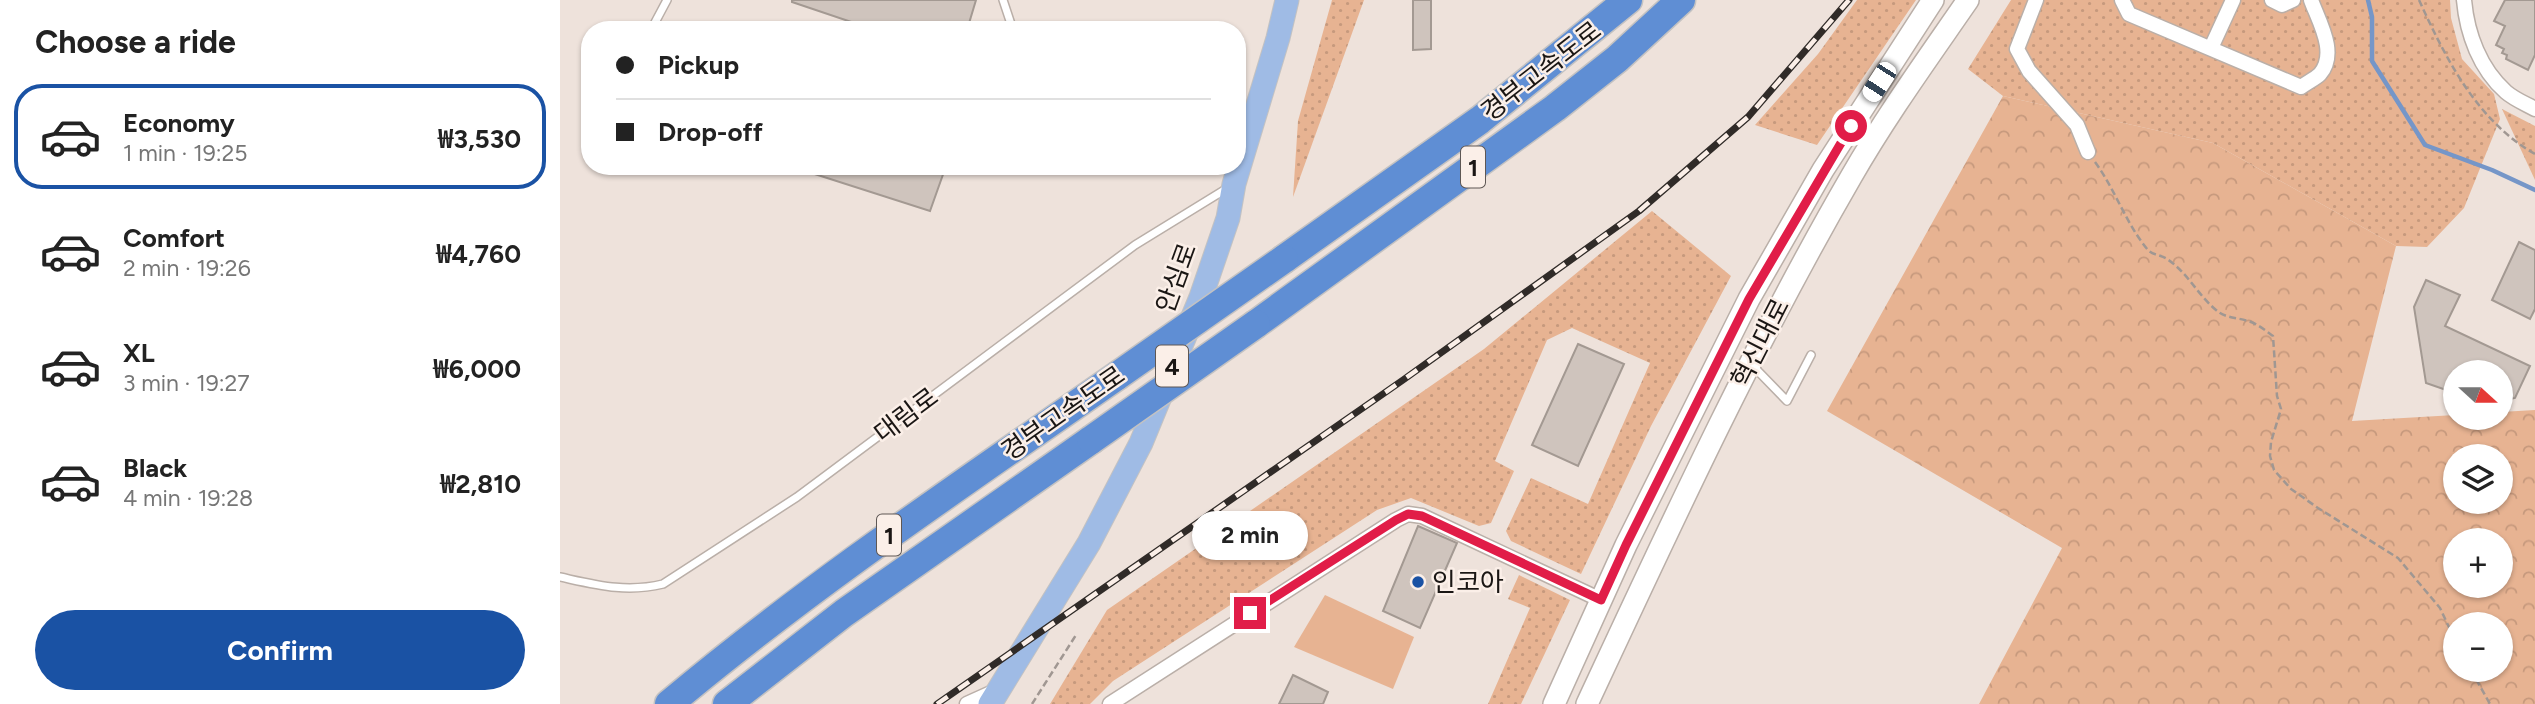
<!DOCTYPE html>
<html lang="en">
<head>
<meta charset="utf-8">
<style>
  :root { --surface:#fff; --page:#f6f6f6; --text:#222; --muted:#767676; --line:#e0e0e0; --accent:#1a52a4 }
  body { margin:0; font-family:Figtree,"Noto Sans KR",sans-serif; background:var(--page); color:var(--text); height:100vh; display:flex; flex-direction:column; font-size:26px; white-space:nowrap }
  * { box-sizing:border-box; margin:0 }
  p { font-size:23px; color:var(--muted) }
  .icon { flex:none; width:38px; height:38px; fill:none; stroke:currentColor; stroke-width:2; stroke-linecap:round; stroke-linejoin:round }
  .map { position:relative; flex:1; overflow:hidden }
  .panel { display:flex; flex-direction:column; background:var(--surface); width:560px }
  .panel>* { flex:none }
  .top-card { position:absolute; left:21px; top:21px; width:665px; height:154px; border-radius:28px; box-shadow:0 2px 5px #0004; display:grid; align-content:center; height:154px; padding:0 35px; background:var(--surface) }
  .needle { width:46px; rotate:111deg }
  .fabs { position:absolute; left:1883px; top:360px; display:grid; gap:14px }
  .fabs a { display:grid; place-items:center; width:70px; height:70px; border-radius:50%; background:var(--surface); box-shadow:0 2px 5px #0004; font-size:35px }
  .end { position:absolute; width:32px; height:32px; margin:-16px; border:9px solid #e11d48; background:#fff; box-shadow:0 0 0 4px #fff }
  .from { border-radius:50% }
  .bubble { position:absolute; height:49px; border-radius:24px; background:var(--surface); box-shadow:0 2px 5px #0004; font-size:23px; font-weight:700; line-height:49px; text-align:center }
  .car { position:absolute; width:21px; height:42px; margin:-21px -10px; border-radius:9px; box-shadow:0 0 5px 2px #0007; background:linear-gradient(#fff 24%,#345 0 40%,#fff 0 76%,#345 0 86%,#fff 0) }
  .top-card b { display:flex; align-items:center; gap:24px; height:66px; font-size:26px }
  .top-card b+b { border-top:2px solid var(--line) }
  .top-card i { width:18px; height:18px; background:var(--text) }
  ul { padding:0; list-style:none }
  li { display:flex; align-items:center; gap:21px; height:105px; margin:0 14px 10px; padding:0 21px; border:4px solid transparent; border-radius:28px }
  li div { flex:1 }
  li b { display:block; font-size:26px }
  li em { font-style:normal; font-weight:700 }
  li.selected { border-color:var(--accent) }
  li>.icon { width:63px; height:63px; stroke-width:1.5 }
  h2 { padding:0 35px; font-size:32px; line-height:84px }
  .cta { display:flex; gap:14px; margin-top:auto; padding:14px 35px }
  .cta a { flex:1; height:80px; border-radius:42px; background:var(--accent); color:#fff; font-size:28px; font-weight:700; line-height:80px; text-align:center }
  main { display:flex; flex:1; min-height:0 }
  .map>svg:first-child { display:block }
  .grass { fill:#e7b392 }
  .forest { fill:url(#forest-crowns); fill-rule:evenodd }
  .park { fill:url(#park-dots) }
  .lines { fill:none; stroke-linecap:round; stroke-linejoin:round }
  .stream { stroke:#7596c8; stroke-width:4.5 }
  .building { fill:#cfc4bd; stroke:#a39992; stroke-width:2 }
  .service-casing { stroke:#baafa8; stroke-width:10 }
  .minor-casing { stroke:#baafa8; stroke-width:17 }
  .secondary-casing { stroke:#baafa8; stroke-width:24 }
  .primary-casing { stroke:#c3c2c2; stroke-width:25 }
  .motorway-casing { stroke:#c3c2c2; stroke-width:31 }
  .path { stroke:#a09792; stroke-width:2.5; stroke-dasharray:7 3.5; stroke-linecap:butt }
  .service { stroke:#fff; stroke-width:7 }
  .minor { stroke:#fff; stroke-width:14 }
  .secondary { stroke:#fff; stroke-width:21 }
  .primary { stroke:#9fbbe5; stroke-width:23 }
  .motorway { stroke:#5f8ed4; stroke-width:28 }
  .rail-casing { stroke:#302b28; stroke-width:7 }
  .rail { stroke:#fbefe8; stroke-width:4.5; stroke-dasharray:13; stroke-linecap:butt }
  .motorway-bridge-casing { stroke:#c3c2c2; stroke-width:31; stroke-linecap:butt }
  .motorway-bridge { stroke:#5f8ed4; stroke-width:28 }
  .route { stroke:#e11d48; stroke-width:9 }
  .poi-dot { fill:#1a52a4; stroke:#fbefe8; stroke-width:2.5 }
  .labels { text-anchor:middle; dominant-baseline:central; stroke-width:5; stroke-linejoin:round; paint-order:stroke }
  .shield { fill:#fbefe8; stroke:#5e5754; stroke-width:2 }
  .shield-label { font-size:24px; font-weight:bold; fill:#1a1614 }
  .street-label { font-size:26px; fill:#1a1614; stroke:#fbefe8 }
  .poi-label { font-size:26px; fill:#1a1614; stroke:#fbefe8; text-anchor:start }
</style>
</head>
<body>
<main>
<section class="panel">
<h2>Choose a ride</h2>
<ul>
<li class="selected"><svg class="icon" aria-label="car" viewBox="0 0 24 24"><path d="M5 17H2v-5l4-1 3-4h7l3 4 3 1v5h-3M9 17h6M6 11h13"/><circle cx="7" cy="17" r="2"/><circle cx="17" cy="17" r="2"/></svg><div><b>Economy</b><p>1 min · 19:25</p></div><em>₩3,530</em></li>
<li><svg class="icon" aria-label="car" viewBox="0 0 24 24"><path d="M5 17H2v-5l4-1 3-4h7l3 4 3 1v5h-3M9 17h6M6 11h13"/><circle cx="7" cy="17" r="2"/><circle cx="17" cy="17" r="2"/></svg><div><b>Comfort</b><p>2 min · 19:26</p></div><em>₩4,760</em></li>
<li><svg class="icon" aria-label="car" viewBox="0 0 24 24"><path d="M5 17H2v-5l4-1 3-4h7l3 4 3 1v5h-3M9 17h6M6 11h13"/><circle cx="7" cy="17" r="2"/><circle cx="17" cy="17" r="2"/></svg><div><b>XL</b><p>3 min · 19:27</p></div><em>₩6,000</em></li>
<li><svg class="icon" aria-label="car" viewBox="0 0 24 24"><path d="M5 17H2v-5l4-1 3-4h7l3 4 3 1v5h-3M9 17h6M6 11h13"/><circle cx="7" cy="17" r="2"/><circle cx="17" cy="17" r="2"/></svg><div><b>Black</b><p>4 min · 19:28</p></div><em>₩2,810</em></li>
</ul>
<div class="cta"><a>Confirm</a></div>
</section>
<div class="map">
<svg width="1975" height="704" viewBox="0 0 1975 704">
  <defs>
    <pattern id="forest-crowns" width="20" height="18" patternUnits="userSpaceOnUse" patternTransform="scale(1.75)"><rect width="20" height="18" fill="#e7b392"/><path d="M2 6a3 3 0 1 1 6 0M12 15a3 3 0 1 1 6 0" fill="none" stroke="#c6997d"/></pattern>
    <pattern id="park-dots" width="8" height="8" patternUnits="userSpaceOnUse" patternTransform="scale(1.75)"><rect width="8" height="8" fill="#e7b392"/><path d="M2 2h.1M6 6h.1" fill="none" stroke="#c6997d" stroke-width="1.8" stroke-linecap="round"/></pattern>
  </defs>
  <rect width="100%" height="100%" fill="#eee2db"/>
  <path class="grass" d="M 765,595 L 854,637 L 833,689 L 734,647 Z"/>
  <path class="forest" d="M 1443,96 L 1653,143 L 1836,246 L 1792,421 L 1895,415 L 1895,418 L 1941,418 L 1941,412 L 1975,410 L 1975,704 L 1419,704 L 1502,548 L 1267,411 ZM 1895,457 L 1941,457 L 1941,502 L 1895,502 ZM 1895,541 L 1941,541 L 1941,586 L 1895,586 ZM 1895,625 L 1941,625 L 1941,670 L 1895,670 Z"/>
  <g class="park">
    <path d="M 772,0 L 804,0 L 733,197 L 738,121 Z"/>
    <path d="M 1297,0 L 1356,0 L 1257,145 L 1195,125 L 1258,54 Z"/>
    <path d="M 1451,0 L 1890,0 L 1891,18 L 1902,59 L 1934,94 L 1940,119 L 1904,208 L 1867,247 L 1836,246 L 1653,143 L 1443,96 L 1408,69 Z"/>
    <path d="M 1942,109 L 1975,126 L 1975,180 Z"/>
    <path d="M 1092,211 L 1171,276 L 1091,426 L 1021,574 L 951,541 L 946,531 L 971,478 L 1028,504 L 1090,363 L 1012,328 L 987,340 L 935,461 L 954,471 L 931,523 L 919,526 L 851,498 L 817,510 L 553,681 L 530,704 L 490,704 L 547,610 L 924,349 Z"/>
    <path d="M 959,575 L 1010,600 L 961,704 L 928,704 L 970,608 L 948,599 Z"/>
  </g>
  <g class="lines">
    <path class="stream" d="M 1808,0 L 1812,17 L 1812,61 L 1865,145 L 1932,170 L 1975,190"/>
  </g>
  <g class="building">
    <path d="M 232,0 L 416,0 L 407,30 L 315,30 L 232,2 Z"/>
    <path d="M 853,0 L 871,0 L 871,49 L 853,50 Z"/>
    <path d="M 1945,0 L 1975,0 L 1975,55 L 1968,70 L 1946,59 L 1947,55 L 1942,53 L 1944,49 L 1936,45 L 1945,26 L 1934,21 Z"/>
    <path d="M 239,166 L 386,166 L 370,211 L 239,169 Z"/>
    <path d="M 1959,242 L 1975,250 L 1975,309 L 1970,319 L 1932,300 Z"/>
    <path d="M 1866,280 L 1900,295 L 1885,326 L 1970,366 L 1955,398 L 1941,401 L 1941,373 L 1895,373 L 1895,393 L 1866,383 L 1854,307 Z"/>
    <path d="M 1018,344 L 1064,364 L 1018,466 L 972,445 Z"/>
    <path d="M 858,526 L 897,543 L 860,628 L 823,611 Z"/>
    <path d="M 733,675 L 768,692 L 763,704 L 719,704 Z"/>
  </g>
  <g class="lines">
    <defs>
      <g id="service">
        <path d="M 443,0 L 453,30"/>
        <path d="M 91,30 L 107,0"/>
        <path d="M 1193,366 L 1227,401 L 1251,355"/>
        <path d="M 0,577 C 37,585 66,593 103,584 L 237,497 L 575,245 L 666,189"/>
      </g>
      <g id="minor">
        <path d="M 1476,0 L 1457,49 L 1469,71 L 1517,125 L 1528,152"/>
        <path d="M 1562,0 L 1569,14 L 1741,87 C 1746,83 1755,79 1760,74 C 1778,53 1759,22 1751,0"/>
        <path d="M 1712,0 L 1722,5 L 1733,0"/>
        <path d="M 1904,0 C 1907,34 1920,69 1946,92 C 1954,99 1966,104 1975,109"/>
        <path d="M 1651,48 L 1673,0"/>
        <path d="M 407,704 L 438,690"/>
        <path d="M 550,704 L 836,520 L 848,514 L 862,516 L 1041,600"/>
      </g>
      <g id="secondary">
        <path d="M 994,704 L 1066,545 L 1189,299 L 1263,170 L 1373,0"/>
        <path d="M 1027,704 C 1110,526 1192,348 1291,177 C 1326,116 1368,58 1408,0"/>
      </g>
      <path id="primary" d="M 430,704 L 529,543 L 581,443 L 641,297 L 668,218 L 674,184 L 718,38 L 727,0"/>
      <g id="motorway">
        <path d="M 724,259 L 920,120 L 1068,0"/>
        <path d="M 696,324 L 995,108 L 1057,59 L 1121,0"/>
        <path d="M 109,704 C 251,585 405,482 557,376"/>
        <path d="M 167,704 L 284,613 L 531,440"/>
      </g>
    </defs>
    <use href="#service" class="service-casing"/>
    <use href="#minor" class="minor-casing"/>
    <use href="#secondary" class="secondary-casing"/>
    <use href="#primary" class="primary-casing"/>
    <use href="#motorway" class="motorway-casing"/>
    <g class="path">
      <path d="M 1859,0 C 1886,59 1917,121 1975,154"/>
      <path d="M 1535,162 C 1555,189 1566,224 1588,250 C 1593,255 1601,255 1607,259 C 1628,273 1637,294 1656,310 C 1666,319 1678,317 1691,322 C 1699,325 1706,331 1713,336 L 1717,396 L 1721,409 L 1711,442 L 1710,456 L 1714,470 L 1731,489 L 1758,508 L 1838,558 L 1880,608 L 1895,640"/>
      <path d="M 1911,670 L 1930,704"/>
      <path d="M 472,704 L 516,635"/>
    </g>
    <use href="#service" class="service"/>
    <use href="#minor" class="minor"/>
    <use href="#secondary" class="secondary"/>
    <use href="#primary" class="primary"/>
    <use href="#motorway" class="motorway"/>
    <defs>
      <path id="rail" d="M 377,704 L 843,380 L 1079,211 L 1188,117 L 1289,0"/>
    </defs>
    <use href="#rail" class="rail-casing"/>
    <use href="#rail" class="rail"/>
    <defs>
      <g id="motorway-bridge">
        <path d="M 557,376 L 724,259"/>
        <path d="M 531,440 L 696,324"/>
      </g>
    </defs>
    <use href="#motorway-bridge" class="motorway-bridge-casing"/>
    <use href="#motorway-bridge" class="motorway-bridge"/>
  </g>
  <g class="lines">
    <path class="route" d="M 690,613 L 836,520 L 848,514 L 862,516 L 1041,600 L 1066,545 L 1189,299 L 1291,126"/>
  </g>
  <circle class="poi-dot" cx="858" cy="582" r="7"/>
  <g class="labels">
    <g class="shield">
      <rect x="901" y="146.5" width="24" height="41" rx="5"/>
      <rect x="596" y="345.5" width="32" height="41" rx="5"/>
      <rect x="317" y="514.5" width="24" height="41" rx="5"/>
    </g>
    <g class="shield-label">
      <text x="913" y="167">1</text>
      <text x="612" y="366">4</text>
      <text x="329" y="535">1</text>
    </g>
    <g class="street-label">
      <text transform="translate(981 71) rotate(-38)">경부고속도로</text>
      <text transform="translate(616 278) rotate(-70)">안심로</text>
      <text transform="translate(1200 343) rotate(-63)">혁신대로</text>
      <text transform="translate(503 413) rotate(-35)">경부고속도로</text>
      <text transform="translate(346 415) rotate(-37)">대림로</text>
    </g>
    <g class="poi-label">
      <text x="872" y="582">인코아</text>
    </g>
  </g>
</svg>
<div class="fabs">
<a><svg class="needle" viewBox="-14 -14 28 28"><path d="M0-13l5 13h-10z" fill="#e53935"/><path d="M0 13l5-13h-10z" fill="#767676"/></svg></a>
<a><svg class="icon" aria-label="layers" viewBox="0 0 24 24"><path d="M12 4l9 5-9 5-9-5zM3 14l9 5 9-5"/></svg></a>
<a>+</a>
<a>−</a>
</div>
<i class="end from" style="left:1291px;top:126px"></i>
<i class="end" style="left:690px;top:613px"></i>
<div class="bubble" style="left:632px;top:511px;width:116px">2 min</div>
<i class="car" style="left:1319px;top:82px;rotate:213deg"></i>
<div class="top-card">
<b><i class="from"></i>Pickup</b>
<b><i></i>Drop-off</b>
</div>
</div>
</main>
</body>
</html>
